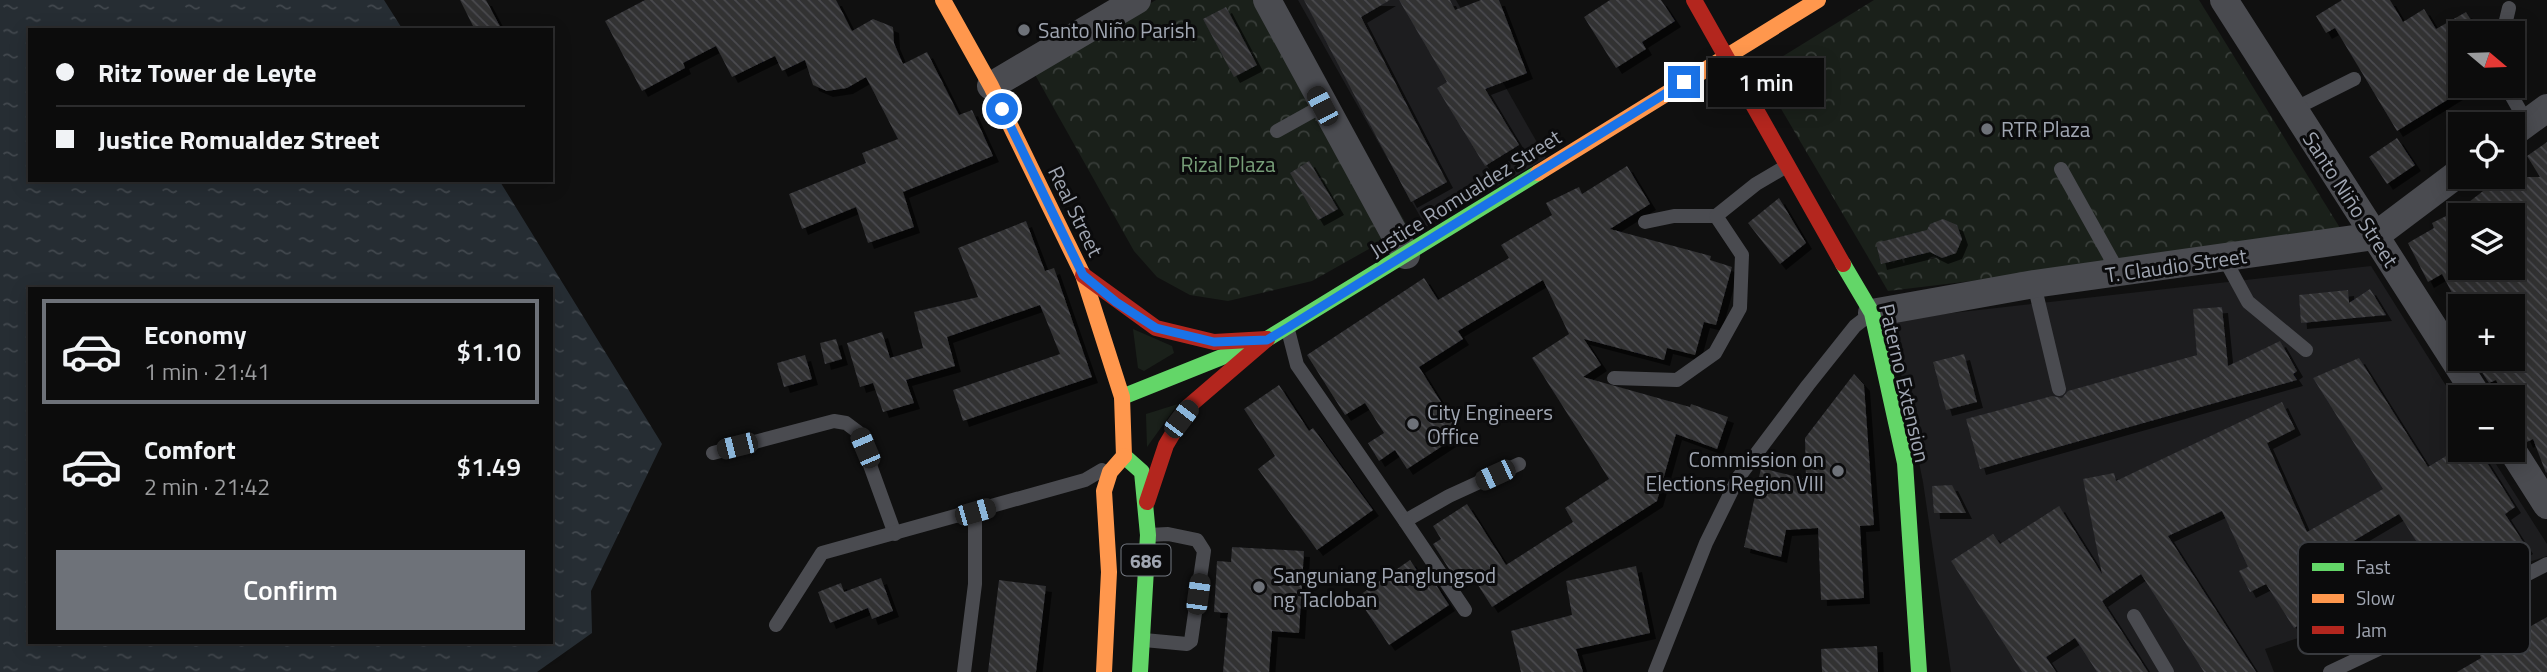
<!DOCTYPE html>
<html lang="en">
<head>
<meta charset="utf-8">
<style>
  :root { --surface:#0c0c0c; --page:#1a1a1a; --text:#f1f3f6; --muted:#9a9b9d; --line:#2c2c2d; --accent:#6e7279 }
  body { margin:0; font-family:"Titillium Web",sans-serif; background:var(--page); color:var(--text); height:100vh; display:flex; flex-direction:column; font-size:26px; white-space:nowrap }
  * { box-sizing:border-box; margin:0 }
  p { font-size:23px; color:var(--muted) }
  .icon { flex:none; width:38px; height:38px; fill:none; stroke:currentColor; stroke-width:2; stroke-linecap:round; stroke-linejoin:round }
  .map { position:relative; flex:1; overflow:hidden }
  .sheet { position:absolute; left:28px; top:287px; width:525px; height:357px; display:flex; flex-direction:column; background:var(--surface); border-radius:0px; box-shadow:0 4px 18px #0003,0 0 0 2px var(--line) }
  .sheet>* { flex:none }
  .guide { position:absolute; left:28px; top:28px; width:525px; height:154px; border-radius:0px; box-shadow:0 4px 18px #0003,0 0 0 2px var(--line); display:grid; align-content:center; height:154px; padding:0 28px; background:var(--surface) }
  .needle { width:46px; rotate:109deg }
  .buttons { position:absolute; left:2448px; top:21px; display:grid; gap:14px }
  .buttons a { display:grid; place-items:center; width:77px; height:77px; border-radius:0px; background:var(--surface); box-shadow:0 4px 18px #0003,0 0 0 2px var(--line); font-size:35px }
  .end { position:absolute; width:32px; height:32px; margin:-16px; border:9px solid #1a73e8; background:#fff; box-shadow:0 0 0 4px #fff }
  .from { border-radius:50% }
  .bubble { position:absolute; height:49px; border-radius:0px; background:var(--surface); box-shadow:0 4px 18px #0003,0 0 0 2px var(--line); font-size:23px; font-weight:600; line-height:49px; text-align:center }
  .car { position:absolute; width:21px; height:42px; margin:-21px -10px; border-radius:9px; box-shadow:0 0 5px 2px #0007; background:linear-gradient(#222 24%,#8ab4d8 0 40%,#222 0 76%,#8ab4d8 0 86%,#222 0) }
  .guide b { display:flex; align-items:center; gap:24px; height:66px; font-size:26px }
  .guide b+b { border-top:2px solid var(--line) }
  .guide i { width:18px; height:18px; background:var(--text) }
  ul { padding:12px 0 0; list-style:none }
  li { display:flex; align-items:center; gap:21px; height:105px; margin:0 14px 10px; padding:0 14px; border:4px solid transparent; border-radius:0px }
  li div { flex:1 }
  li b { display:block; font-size:26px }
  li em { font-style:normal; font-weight:600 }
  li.current { border-color:var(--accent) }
  li>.icon { width:63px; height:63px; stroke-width:1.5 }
  .cta { display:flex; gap:14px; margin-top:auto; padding:14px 28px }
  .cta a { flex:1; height:80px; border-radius:0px; background:var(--accent); color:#fff; font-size:28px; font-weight:600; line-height:80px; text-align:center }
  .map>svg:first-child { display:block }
  .built { fill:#1d1d1f }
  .grass { fill:#1a201a }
  .park { fill:url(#park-crowns) }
  .water { fill:url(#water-ripples); fill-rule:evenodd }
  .building { fill:url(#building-back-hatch); fill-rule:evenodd; filter:url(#shadow) }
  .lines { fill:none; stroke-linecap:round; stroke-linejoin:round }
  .lane { stroke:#4a4b50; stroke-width:14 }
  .street { stroke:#4a4b50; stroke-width:28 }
  .fast { stroke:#63d668; stroke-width:16 }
  .slow { stroke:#ff974d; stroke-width:16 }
  .jam { stroke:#b3261e; stroke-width:16 }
  .route { stroke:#1a73e8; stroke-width:9 }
  .poi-dot { fill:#6e7279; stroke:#0b0b0c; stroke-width:2.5 }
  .labels { text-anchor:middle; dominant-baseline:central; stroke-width:6; stroke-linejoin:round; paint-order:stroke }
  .shield { fill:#0b0b0c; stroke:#737880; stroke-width:2 }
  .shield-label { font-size:19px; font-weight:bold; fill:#a0a6b2 }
  .poi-label { font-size:21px; fill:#a0a6b2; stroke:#0b0b0c; text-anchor:start }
  .park-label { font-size:21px; fill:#779e78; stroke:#0b0b0c }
  .street-label { font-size:21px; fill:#a0a6b2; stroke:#0b0b0c }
  .key { fill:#0b0b0c; stroke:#383a3e; stroke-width:2 }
  .key-label { font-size:19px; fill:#a0a6b2 }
</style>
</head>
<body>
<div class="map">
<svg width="2547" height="672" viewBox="0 0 2547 672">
  <defs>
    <pattern id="park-crowns" width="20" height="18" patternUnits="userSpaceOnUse" patternTransform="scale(1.75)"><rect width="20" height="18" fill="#1a201a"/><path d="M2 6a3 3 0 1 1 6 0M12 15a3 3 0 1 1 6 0" fill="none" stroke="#383d39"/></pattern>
    <pattern id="water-ripples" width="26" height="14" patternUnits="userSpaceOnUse" patternTransform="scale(1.75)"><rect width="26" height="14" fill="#262d33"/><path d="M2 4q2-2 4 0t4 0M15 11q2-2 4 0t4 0" fill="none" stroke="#42484e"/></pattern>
    <pattern id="building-back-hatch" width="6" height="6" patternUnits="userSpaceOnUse" patternTransform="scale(1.75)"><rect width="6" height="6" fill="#303033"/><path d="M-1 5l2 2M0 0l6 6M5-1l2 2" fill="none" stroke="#4b4b4e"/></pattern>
    <filter id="shadow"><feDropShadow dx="6" dy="6" stdDeviation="0" flood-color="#0009"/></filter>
  </defs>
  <rect width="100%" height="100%" fill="#101010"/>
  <g class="built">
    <path d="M 1298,0 L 1456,0 L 1546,158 L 1426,227 Z"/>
    <path d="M 2371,266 L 2460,408 L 2460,450 L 2487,450 L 2547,544 L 2547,556 L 2265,649 L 2274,672 L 1951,672 L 1923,482 L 1890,320 Z"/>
  </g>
  <g class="grass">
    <path d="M 1133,329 L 1172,346 L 1174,353 L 1144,371 L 1138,368 Z"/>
    <path d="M 1178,404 L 1147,447 L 1146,414 Z"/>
  </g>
  <g class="park">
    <path d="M 1156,0 L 1276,0 L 1408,227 L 1312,281 L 1228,301 L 1190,295 L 1157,277 L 1134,251 L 1033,71 Z"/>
    <path d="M 1874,0 L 2199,0 L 2345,236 L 1888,291 L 1759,71 Z"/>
  </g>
  <path class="water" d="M 0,0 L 384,0 L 403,30 L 30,30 L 30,180 L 499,180 L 662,444 L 591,591 L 592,633 L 537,672 L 0,672 ZM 30,289 L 551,289 L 551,642 L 30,642 Z"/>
  <g class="building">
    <path d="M 460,0 L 486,0 L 502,30 L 475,30 Z"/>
    <path d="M 645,0 L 836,0 L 852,31 L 873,19 L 893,27 L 894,43 L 903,64 L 927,52 L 959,115 L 972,110 L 993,156 L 903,192 L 914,227 L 868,243 L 856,207 L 802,229 L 789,194 L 866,163 L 862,153 L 898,139 L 866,77 L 847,88 L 827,91 L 813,85 L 805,60 L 782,71 L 775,56 L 732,77 L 716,46 L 683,63 L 685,68 L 642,91 L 605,21 Z"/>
    <path d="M 1304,0 L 1390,0 L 1361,17 L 1447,182 L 1411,202 Z"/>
    <path d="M 1399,0 L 1450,0 L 1455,10 L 1481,0 L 1499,0 L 1527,73 L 1485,89 L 1519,145 L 1485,166 L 1437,88 L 1447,82 Z"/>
    <path d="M 1610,0 L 1661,0 L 1675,21 L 1642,42 L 1646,49 L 1616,68 L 1584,17 Z"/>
    <path d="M 2342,0 L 2390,0 L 2403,22 L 2424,9 L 2436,29 L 2466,12 L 2479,33 L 2460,33 L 2460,92 L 2397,131 L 2335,28 L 2326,33 L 2316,16 Z"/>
    <path d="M 1226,7 L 1257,65 L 1234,77 L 1203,19 Z"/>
    <path d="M 2397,138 L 2415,165 L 2387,184 L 2369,157 Z"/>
    <path d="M 2547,142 L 2547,472 L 2546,473 L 2533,439 L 2527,442 L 2513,410 L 2513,397 L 2504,397 L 2496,380 L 2489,383 L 2473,359 L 2513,359 L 2513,306 L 2460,308 L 2442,274 L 2428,282 L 2408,243 L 2434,228 L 2432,223 L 2460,209 L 2501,177 L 2540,177 L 2527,156 ZM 2460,215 L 2513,215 L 2513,268 L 2460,268 Z"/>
    <path d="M 1309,161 L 1338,209 L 1318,220 L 1290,173 Z"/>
    <path d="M 1627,166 L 1650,204 L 1610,229 L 1711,256 L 1710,260 L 1732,267 L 1716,325 L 1704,322 L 1695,355 L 1667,348 L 1664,360 L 1584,339 L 1601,365 L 1583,377 L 1690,407 L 1691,404 L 1728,417 L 1717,449 L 1676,434 L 1657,501 L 1492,607 L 1471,574 L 1458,583 L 1433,544 L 1441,539 L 1433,526 L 1467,504 L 1506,565 L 1573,522 L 1565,508 L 1609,479 L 1532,358 L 1569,334 L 1543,280 L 1458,331 L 1463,339 L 1419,367 L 1461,434 L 1407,469 L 1395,450 L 1379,461 L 1368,443 L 1384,433 L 1365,403 L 1345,415 L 1307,355 L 1424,278 L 1438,300 L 1509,258 L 1501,245 L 1552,215 L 1546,203 L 1579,187 L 1582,194 Z"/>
    <path d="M 1779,198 L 1806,243 L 1780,264 L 1748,223 Z"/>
    <path d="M 1943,219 L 1957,225 L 1962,239 L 1956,253 L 1942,258 L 1930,252 L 1881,264 L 1876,243 L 1927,230 L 1930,224 Z"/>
    <path d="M 1026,221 L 1045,271 L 1054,268 L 1092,377 L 963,421 L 953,390 L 1060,354 L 1040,305 L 947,337 L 955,366 L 906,380 L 914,403 L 883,412 L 873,383 L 860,387 L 847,343 L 882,332 L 890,358 L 923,348 L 914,312 L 978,297 L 958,248 Z"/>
    <path d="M 2370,289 L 2386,315 L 2301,323 L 2299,295 L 2348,290 L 2349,303 Z"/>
    <path d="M 2222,307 L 2228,366 L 2280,341 L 2297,371 L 2293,374 L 2297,380 L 1980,469 L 1966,419 L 2052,396 L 2062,398 L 2068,391 L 2197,355 L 2193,309 Z"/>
    <path d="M 836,339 L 842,359 L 825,364 L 820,343 Z"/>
    <path d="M 1964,354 L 1977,402 L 1946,410 L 1933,362 Z"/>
    <path d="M 805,355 L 812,379 L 784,387 L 777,363 Z"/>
    <path d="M 2359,358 L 2428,467 L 2456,450 L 2479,450 L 2515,507 L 2505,514 L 2527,548 L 2492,571 L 2474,543 L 2434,569 L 2399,514 L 2350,543 L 2371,578 L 2294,628 L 2266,584 L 2250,592 L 2239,571 L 2248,567 L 2222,511 L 2168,536 L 2256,672 L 2204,672 L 2141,574 L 2102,601 L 2148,672 L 2097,672 L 2075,638 L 2046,657 L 2056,672 L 2022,672 L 1951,561 L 1993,534 L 2000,544 L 2059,506 L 2102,574 L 2083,479 L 2114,473 L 2116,481 L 2282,402 L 2295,429 L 2267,443 L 2307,532 L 2383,489 L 2313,378 Z"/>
    <path d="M 1854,374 L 1864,385 L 1874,525 L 1860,526 L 1864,598 L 1821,600 L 1818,528 L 1786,530 L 1781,557 L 1744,547 L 1761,468 L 1806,479 L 1805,438 Z"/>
    <path d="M 1279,385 L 1309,431 L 1313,428 L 1373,510 L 1317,550 L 1258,469 L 1275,456 L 1244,409 Z"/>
    <path d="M 1952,485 L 1966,513 L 1934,513 L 1932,486 Z"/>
    <path d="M 1232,547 L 1304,551 L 1299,633 L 1272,631 L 1269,672 L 1223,672 L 1228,613 L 1214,612 L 1217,561 L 1231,562 Z"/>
    <path d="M 1410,560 L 1420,575 L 1427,571 L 1449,605 L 1389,645 L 1357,597 Z"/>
    <path d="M 1636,566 L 1650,633 L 1576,649 L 1583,672 L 1521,672 L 1511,631 L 1572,615 L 1566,581 Z"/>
    <path d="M 881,578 L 893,611 L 872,619 L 868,608 L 830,623 L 818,592 L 841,583 L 844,592 Z"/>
    <path d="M 999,580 L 1046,586 L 1036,672 L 988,672 Z"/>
    <path d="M 2547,617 L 2547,672 L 2457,672 L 2481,658 L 2480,655 Z"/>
    <path d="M 1877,646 L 1878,672 L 1822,672 L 1821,649 Z"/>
  </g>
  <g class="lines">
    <g class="lane">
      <path d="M 2503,33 L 2509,8"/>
      <path d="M 2506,86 L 2527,123"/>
      <path d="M 2294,109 L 2354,79"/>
      <path d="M 1277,131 L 1322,106"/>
      <path d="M 2061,169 L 2119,273"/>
      <path d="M 1645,222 L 1674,216 L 1716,216"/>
      <path d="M 2224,258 L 2248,302 L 2306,350"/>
      <path d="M 2034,284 L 2059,389"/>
      <path d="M 1288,330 L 1297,365 L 1405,521 L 1449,496 L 1519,464"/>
      <path d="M 1614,378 L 1677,380 L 1715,353 L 1740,308 L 1742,255 L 1716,216 L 1756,184 L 1785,167"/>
      <path d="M 713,453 L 834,421 L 846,423 L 858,432 L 895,534"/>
      <path d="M 1405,521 L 1465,610"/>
      <path d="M 2134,616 L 2167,672"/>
      <path d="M 776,625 L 822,553 L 1085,480 L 1102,470"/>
      <path d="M 1144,640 L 1187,644 L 1191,641 L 1204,551 L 1197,540 L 1168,534 L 1149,535"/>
      <path d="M 964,672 L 975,584 L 975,512"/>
      <path d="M 1655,672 L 1706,543 L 1738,478 L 1808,385 L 1855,326 L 1868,316"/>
      <path d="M 2330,672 L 2421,629 L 2547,564"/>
    </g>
    <g class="street">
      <path d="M 1267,0 L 1406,255"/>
      <path d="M 2224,0 L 2478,397"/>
      <path d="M 991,86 L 1137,0"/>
      <path d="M 2513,133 L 2547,108"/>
      <path d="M 1872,313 L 2034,284 L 2375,236 L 2460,172"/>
      <path d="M 2512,450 L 2547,505"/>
    </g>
    <g class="fast">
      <path d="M 1843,264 L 1872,313 L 1905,463 L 1919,672"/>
      <path d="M 1122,397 L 1267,339 L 1538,173"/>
      <path d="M 1124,456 L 1142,472 L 1148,535 L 1140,672"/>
    </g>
    <g class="slow">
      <path d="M 943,0 L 991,86 L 1083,275 L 1122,397 L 1124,456"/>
      <path d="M 1538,173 L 1818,0"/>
      <path d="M 1104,672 L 1109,572 L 1104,491 L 1110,472 L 1124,456"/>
    </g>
    <g class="jam">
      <path d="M 1694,0 L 1843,264"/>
      <path d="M 1083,275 L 1156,328 L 1214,342 L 1267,339"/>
      <path d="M 1147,502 L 1166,445 L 1189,406 L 1267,339"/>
    </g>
  </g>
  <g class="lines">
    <path class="route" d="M 1002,109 L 1083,275 L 1116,302 L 1156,328 L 1214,342 L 1267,340 L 1287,328 L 1684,82"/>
  </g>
  <g class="poi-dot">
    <circle cx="1024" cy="30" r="7"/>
    <circle cx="1987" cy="129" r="7"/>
    <circle cx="1413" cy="424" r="7"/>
    <circle cx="1838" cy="471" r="7"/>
    <circle cx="1259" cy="587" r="7"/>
  </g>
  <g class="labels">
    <rect class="shield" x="1121.5" y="544.5" width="49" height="31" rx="5"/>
    <g class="shield-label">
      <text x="1146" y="560">686</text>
    </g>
    <g class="poi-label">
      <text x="1038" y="30">Santo Niño Parish</text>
      <text x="2001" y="129">RTR Plaza</text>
      <text x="1427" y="412">City Engineers<tspan x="1427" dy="24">Office</tspan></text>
      <text x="1824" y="459" text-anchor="end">Commission on<tspan x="1824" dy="24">Elections Region VIII</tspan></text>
      <text x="1273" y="575">Sanguniang Panglungsod<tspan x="1273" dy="24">ng Tacloban</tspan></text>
    </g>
    <g class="park-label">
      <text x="1228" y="164">Rizal Plaza</text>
    </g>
    <g class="street-label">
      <text transform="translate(1465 193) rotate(-32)">Justice Romualdez Street</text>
      <text transform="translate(2351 199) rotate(57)">Santo Niño Street</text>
      <text transform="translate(1076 211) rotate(64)">Real Street</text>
      <text transform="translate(2176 265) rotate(-8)">T. Claudio Street</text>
      <text transform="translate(1905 383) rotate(77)">Paterno Extension</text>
    </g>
  </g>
  <rect x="2298" y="542" width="232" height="112" rx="10" class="key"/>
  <rect x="2312" y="563" width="32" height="8" fill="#63d668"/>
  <rect x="2312" y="594" width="32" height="9" fill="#ff974d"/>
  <rect x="2312" y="626" width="32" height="8" fill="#b3261e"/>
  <g class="key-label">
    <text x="2356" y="574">Fast</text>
    <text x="2356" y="605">Slow</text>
    <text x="2356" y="637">Jam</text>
  </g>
</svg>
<div class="buttons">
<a><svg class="needle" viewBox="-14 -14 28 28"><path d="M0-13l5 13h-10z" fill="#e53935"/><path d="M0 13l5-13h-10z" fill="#9a9b9d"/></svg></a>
<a><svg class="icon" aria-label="locate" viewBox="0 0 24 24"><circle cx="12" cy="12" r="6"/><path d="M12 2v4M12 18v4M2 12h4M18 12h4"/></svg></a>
<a><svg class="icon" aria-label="layers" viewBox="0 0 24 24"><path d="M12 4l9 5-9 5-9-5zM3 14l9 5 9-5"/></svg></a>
<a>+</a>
<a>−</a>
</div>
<i class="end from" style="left:1002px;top:109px"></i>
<i class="end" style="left:1684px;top:82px"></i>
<div class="bubble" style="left:1708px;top:58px;width:116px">1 min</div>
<i class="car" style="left:1322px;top:106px;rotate:332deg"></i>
<i class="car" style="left:1181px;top:419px;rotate:37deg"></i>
<i class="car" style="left:737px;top:446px;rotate:256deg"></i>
<i class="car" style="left:865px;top:448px;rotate:337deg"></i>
<i class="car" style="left:1495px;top:475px;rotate:245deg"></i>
<i class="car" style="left:975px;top:512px;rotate:74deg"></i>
<i class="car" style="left:1198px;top:594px;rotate:8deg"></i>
<div class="guide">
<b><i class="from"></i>Ritz Tower de Leyte</b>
<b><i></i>Justice Romualdez Street</b>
</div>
<section class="sheet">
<ul>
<li class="current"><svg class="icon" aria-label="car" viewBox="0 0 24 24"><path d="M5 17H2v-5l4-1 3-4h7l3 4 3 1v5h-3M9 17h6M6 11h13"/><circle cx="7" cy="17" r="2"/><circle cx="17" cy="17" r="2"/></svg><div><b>Economy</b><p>1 min · 21:41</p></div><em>$1.10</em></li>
<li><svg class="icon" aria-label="car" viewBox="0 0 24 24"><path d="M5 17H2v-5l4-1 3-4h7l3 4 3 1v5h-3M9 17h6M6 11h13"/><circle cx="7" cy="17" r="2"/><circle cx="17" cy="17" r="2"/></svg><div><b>Comfort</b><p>2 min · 21:42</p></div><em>$1.49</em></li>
</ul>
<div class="cta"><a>Confirm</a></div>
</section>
</div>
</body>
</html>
